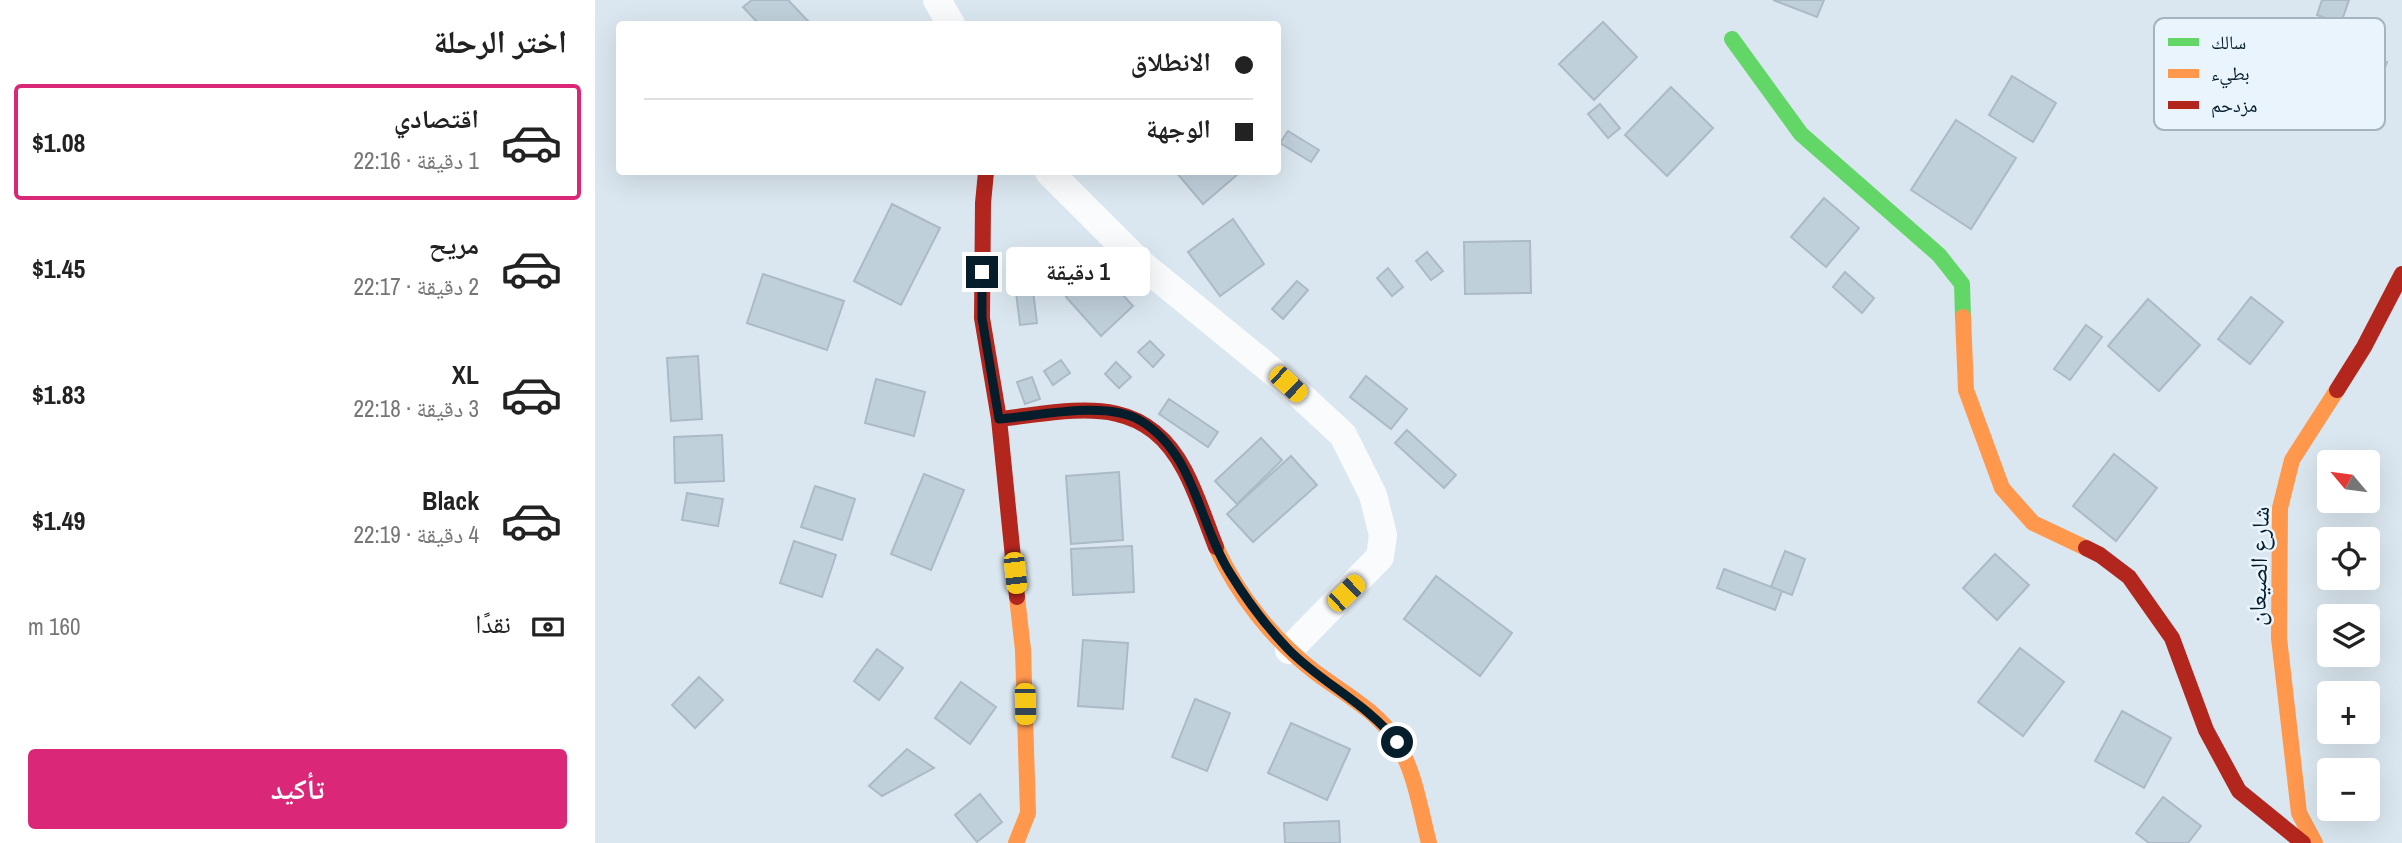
<!DOCTYPE html>
<html lang="ar">
<head>
<meta charset="utf-8">
<style>
  :root { --surface:#fff; --page:#f6f6f6; --text:#222; --muted:#767676; --line:#e0e0e0; --accent:#db2777 }
  body { margin:0; font-family:"Archivo Narrow","Noto Naskh Arabic",sans-serif; background:var(--page); color:var(--text); direction:rtl; height:100vh; display:flex; flex-direction:column; font-size:26px; white-space:nowrap }
  * { box-sizing:border-box; margin:0 }
  p { font-size:23px; color:var(--muted) }
  .icon { flex:none; width:38px; height:38px; fill:none; stroke:currentColor; stroke-width:2; stroke-linecap:round; stroke-linejoin:round }
  .map { position:relative; flex:1; overflow:hidden; direction:ltr }
  .drawer { display:flex; flex-direction:column; background:var(--surface); width:595px }
  .drawer>* { flex:none }
  .banner { position:absolute; left:21px; top:21px; width:665px; height:154px; border-radius:7px; box-shadow:0 7px 28px #0002; direction:rtl; display:grid; align-content:center; height:154px; padding:0 28px; background:var(--surface) }
  .needle { width:46px; rotate:299deg }
  .fabs { position:absolute; left:1722px; top:450px; display:grid; gap:14px }
  .fabs a { display:grid; place-items:center; width:63px; height:63px; border-radius:7px; background:var(--surface); box-shadow:0 7px 28px #0002; font-size:35px }
  .end { position:absolute; width:32px; height:32px; margin:-16px; border:9px solid #061d2c; background:#fff; box-shadow:0 0 0 4px #fff }
  .from { border-radius:50% }
  .bubble { position:absolute; height:49px; border-radius:7px; background:var(--surface); box-shadow:0 7px 28px #0002; font-size:23px; font-weight:700; line-height:49px; text-align:center; direction:rtl }
  .car { position:absolute; width:21px; height:42px; margin:-21px -10px; border-radius:9px; box-shadow:0 0 5px 2px #0007; background:linear-gradient(#f5c518 24%,#345 0 40%,#f5c518 0 76%,#345 0 86%,#f5c518 0) }
  .banner b { display:flex; align-items:center; gap:24px; height:66px; font-size:26px }
  .banner b+b { border-top:2px solid var(--line) }
  .banner i { width:18px; height:18px; background:var(--text) }
  ul { padding:0; list-style:none }
  li { display:flex; align-items:center; gap:21px; height:116px; margin:0 14px 10px; padding:0 14px; border:4px solid transparent; border-radius:7px }
  li div { flex:1 }
  li b { display:block; font-size:26px }
  li em { font-style:normal; font-weight:700 }
  li.selected { border-color:var(--accent) }
  li>.icon { width:63px; height:63px; stroke-width:1.5 }
  h2 { padding:0 28px; font-size:32px; line-height:84px }
  .pay { display:flex; align-items:center; gap:18px; height:77px; padding:0 28px; font-size:26px }
  .pay p { margin-inline-start:auto }
  .button { display:flex; gap:14px; margin-top:auto; padding:14px 28px }
  .button a { flex:1; height:80px; border-radius:7px; background:var(--accent); color:#fff; font-size:28px; font-weight:700; line-height:80px; text-align:center }
  main { display:flex; flex:1; min-height:0 }
  .map>svg:first-child { display:block }
  .building { fill:#c0d0db; stroke:#abbac6; stroke-width:2 }
  .lines { fill:none; stroke-linecap:round; stroke-linejoin:round }
  .street { stroke:#fafbfd; stroke-width:28 }
  .fast { stroke:#63d668; stroke-width:16 }
  .slow { stroke:#ff974d; stroke-width:16 }
  .jam { stroke:#b3261e; stroke-width:16 }
  .route { stroke:#061d2c; stroke-width:9 }
  .labels { text-anchor:middle; dominant-baseline:central; stroke-width:5; stroke-linejoin:round; paint-order:stroke }
  .street-label { font-size:24px; fill:#061d2c; stroke:#e9f4fc }
  .key { fill:#e9f4fc; stroke:#a5b4be; stroke-width:2 }
  .key-label { font-size:19px; fill:#061d2c }
</style>
</head>
<body>
<main>
<div class="map">
<svg width="1807" height="843" viewBox="0 0 1807 843">
  <rect width="100%" height="100%" fill="#dbe7f0"/>
  <g class="building">
    <path d="M 157,0 L 193,0 L 216,24 L 164,24 L 148,7 Z"/>
    <path d="M 1178,0 L 1229,0 L 1222,17 Z"/>
    <path d="M 1727,0 L 1754,0 L 1746,23 L 1722,15 Z"/>
    <path d="M 1008,22 L 1042,57 L 999,100 L 964,64 Z"/>
    <path d="M 1728,39 L 1792,62 L 1770,121 L 1706,97 Z"/>
    <path d="M 1417,76 L 1461,103 L 1438,142 L 1394,115 Z"/>
    <path d="M 1076,87 L 1118,128 L 1072,176 L 1030,135 Z"/>
    <path d="M 1005,104 L 1025,128 L 1013,138 L 993,114 Z"/>
    <path d="M 1361,120 L 1421,158 L 1376,229 L 1316,190 Z"/>
    <path d="M 693,131 L 724,150 L 716,162 L 685,143 Z"/>
    <path d="M 581,172 L 641,172 L 643,174 L 608,204 Z"/>
    <path d="M 1229,198 L 1264,228 L 1231,267 L 1196,237 Z"/>
    <path d="M 297,204 L 345,228 L 306,305 L 259,281 Z"/>
    <path d="M 638,219 L 669,264 L 625,296 L 593,252 Z"/>
    <path d="M 935,241 L 936,293 L 870,294 L 869,242 Z"/>
    <path d="M 832,252 L 848,271 L 836,280 L 821,261 Z"/>
    <path d="M 435,266 L 442,323 L 425,325 L 418,268 Z"/>
    <path d="M 503,268 L 538,306 L 506,336 L 471,297 Z"/>
    <path d="M 793,268 L 808,287 L 797,296 L 782,278 Z"/>
    <path d="M 1250,272 L 1279,298 L 1267,313 L 1238,287 Z"/>
    <path d="M 168,274 L 249,301 L 232,350 L 152,323 Z"/>
    <path d="M 702,281 L 713,290 L 688,319 L 677,309 Z"/>
    <path d="M 1656,297 L 1688,322 L 1655,364 L 1623,339 Z"/>
    <path d="M 1553,299 L 1605,345 L 1564,391 L 1513,346 Z"/>
    <path d="M 1491,325 L 1507,337 L 1475,380 L 1459,369 Z"/>
    <path d="M 555,341 L 569,355 L 558,367 L 543,352 Z"/>
    <path d="M 103,356 L 107,419 L 76,421 L 72,358 Z"/>
    <path d="M 466,360 L 475,373 L 458,385 L 449,371 Z"/>
    <path d="M 521,362 L 536,377 L 524,388 L 510,374 Z"/>
    <path d="M 771,376 L 812,409 L 796,429 L 755,397 Z"/>
    <path d="M 437,377 L 445,399 L 430,404 L 422,382 Z"/>
    <path d="M 281,379 L 330,392 L 319,436 L 270,423 Z"/>
    <path d="M 574,399 L 623,432 L 613,447 L 564,414 Z"/>
    <path d="M 812,430 L 861,475 L 849,488 L 800,443 Z"/>
    <path d="M 127,435 L 129,481 L 80,483 L 79,437 Z"/>
    <path d="M 666,438 L 687,460 L 642,504 L 620,481 Z"/>
    <path d="M 1519,454 L 1562,488 L 1521,541 L 1478,506 Z"/>
    <path d="M 696,456 L 722,485 L 658,542 L 632,514 Z"/>
    <path d="M 524,472 L 528,540 L 476,544 L 471,476 Z"/>
    <path d="M 329,474 L 369,490 L 336,570 L 296,554 Z"/>
    <path d="M 220,486 L 260,499 L 247,540 L 206,527 Z"/>
    <path d="M 92,493 L 128,499 L 123,526 L 87,520 Z"/>
    <path d="M 199,541 L 241,555 L 227,597 L 185,583 Z"/>
    <path d="M 537,546 L 539,592 L 478,595 L 476,549 Z"/>
    <path d="M 1190,551 L 1210,559 L 1197,595 L 1176,587 Z"/>
    <path d="M 1400,554 L 1434,585 L 1402,620 L 1368,588 Z"/>
    <path d="M 1129,569 L 1187,591 L 1180,610 L 1122,588 Z"/>
    <path d="M 841,576 L 917,633 L 885,676 L 809,619 Z"/>
    <path d="M 488,640 L 533,643 L 528,709 L 483,706 Z"/>
    <path d="M 1425,648 L 1469,682 L 1428,736 L 1383,702 Z"/>
    <path d="M 282,649 L 308,668 L 284,700 L 259,681 Z"/>
    <path d="M 104,677 L 128,700 L 100,728 L 77,705 Z"/>
    <path d="M 366,682 L 401,707 L 375,744 L 340,718 Z"/>
    <path d="M 600,699 L 635,713 L 612,771 L 577,757 Z"/>
    <path d="M 1527,711 L 1576,738 L 1549,788 L 1500,761 Z"/>
    <path d="M 696,723 L 755,749 L 732,800 L 673,773 Z"/>
    <path d="M 312,749 L 339,768 L 287,796 L 274,786 Z"/>
    <path d="M 385,794 L 407,822 L 382,842 L 360,815 Z"/>
    <path d="M 1568,797 L 1606,826 L 1593,843 L 1554,843 L 1541,833 Z"/>
    <path d="M 744,821 L 745,843 L 690,843 L 689,823 Z"/>
  </g>
  <g class="lines">
    <g class="street">
      <path d="M 342,0 L 356,24"/>
      <path d="M 454,172 L 545,263 L 693,384 L 748,435 L 778,495 L 788,535 L 785,557 L 694,650"/>
    </g>
    <path class="fast" d="M 1137,39 L 1206,134 L 1344,255 L 1367,284 L 1368,317"/>
    <g class="slow">
      <path d="M 1368,317 L 1371,390 L 1407,488 L 1438,523 L 1491,548"/>
      <path d="M 621,547 C 642,594 679,641 720,672 C 748,693 783,711 801,741 C 820,771 825,809 834,843"/>
      <path d="M 421,843 L 433,813 L 428,650 L 422,597"/>
      <path d="M 1720,843 L 1704,813 L 1684,638 L 1685,508 L 1697,460 L 1742,390"/>
    </g>
    <g class="jam">
      <path d="M 391,172 L 388,203 L 387,318 L 404,419 L 422,597"/>
      <path d="M 1742,390 L 1769,347 L 1807,274"/>
      <path d="M 404,419 C 479,411 548,390 590,471 C 603,496 611,522 621,547"/>
      <path d="M 1491,548 L 1505,555 L 1534,577 L 1577,638 L 1611,730 L 1644,791 L 1708,843"/>
    </g>
  </g>
  <g class="lines">
    <path class="route" d="M 387,272 L 387,318 L 404,419 C 443,416 512,400 546,421 C 600,454 603,522 635,573 C 651,599 672,627 693,649 C 726,683 773,704 802,742"/>
  </g>
  <g class="labels">
    <g class="street-label">
      <text transform="translate(1663 566) rotate(-88)">شارع الصيعان</text>
    </g>
  </g>
  <rect x="1559" y="18" width="231" height="112" rx="10" class="key"/>
  <rect x="1573" y="38" width="31" height="8" fill="#63d668"/>
  <rect x="1573" y="69" width="31" height="9" fill="#ff974d"/>
  <rect x="1573" y="101" width="31" height="8" fill="#b3261e"/>
  <g class="key-label">
    <text x="1616" y="49">سالك</text>
    <text x="1616" y="80">بطيء</text>
    <text x="1616" y="112">مزدحم</text>
  </g>
</svg>
<div class="fabs">
<a><svg class="needle" viewBox="-14 -14 28 28"><path d="M0-13l5 13h-10z" fill="#e53935"/><path d="M0 13l5-13h-10z" fill="#767676"/></svg></a>
<a><svg class="icon" aria-label="locate" viewBox="0 0 24 24"><circle cx="12" cy="12" r="6"/><path d="M12 2v4M12 18v4M2 12h4M18 12h4"/></svg></a>
<a><svg class="icon" aria-label="layers" viewBox="0 0 24 24"><path d="M12 4l9 5-9 5-9-5zM3 14l9 5 9-5"/></svg></a>
<a>+</a>
<a>−</a>
</div>
<i class="end from" style="left:802px;top:742px"></i>
<i class="end" style="left:387px;top:272px"></i>
<div class="bubble" style="left:411px;top:247px;width:144px">1 دقيقة</div>
<i class="car" style="left:693px;top:384px;rotate:133deg"></i>
<i class="car" style="left:420px;top:573px;rotate:174deg"></i>
<i class="car" style="left:751px;top:593px;rotate:46deg"></i>
<i class="car" style="left:430px;top:704px;rotate:179deg"></i>
<div class="banner">
<b><i class="from"></i>الانطلاق</b>
<b><i></i>الوجهة</b>
</div>
</div>
<section class="drawer">
<h2>اختر الرحلة</h2>
<ul>
<li class="selected"><svg class="icon" aria-label="car" viewBox="0 0 24 24"><path d="M5 17H2v-5l4-1 3-4h7l3 4 3 1v5h-3M9 17h6M6 11h13"/><circle cx="7" cy="17" r="2"/><circle cx="17" cy="17" r="2"/></svg><div><b>اقتصادي</b><p>1 دقيقة · 22:16</p></div><em>$1.08</em></li>
<li><svg class="icon" aria-label="car" viewBox="0 0 24 24"><path d="M5 17H2v-5l4-1 3-4h7l3 4 3 1v5h-3M9 17h6M6 11h13"/><circle cx="7" cy="17" r="2"/><circle cx="17" cy="17" r="2"/></svg><div><b>مريح</b><p>2 دقيقة · 22:17</p></div><em>$1.45</em></li>
<li><svg class="icon" aria-label="car" viewBox="0 0 24 24"><path d="M5 17H2v-5l4-1 3-4h7l3 4 3 1v5h-3M9 17h6M6 11h13"/><circle cx="7" cy="17" r="2"/><circle cx="17" cy="17" r="2"/></svg><div><b>XL</b><p>3 دقيقة · 22:18</p></div><em>$1.83</em></li>
<li><svg class="icon" aria-label="car" viewBox="0 0 24 24"><path d="M5 17H2v-5l4-1 3-4h7l3 4 3 1v5h-3M9 17h6M6 11h13"/><circle cx="7" cy="17" r="2"/><circle cx="17" cy="17" r="2"/></svg><div><b>Black</b><p>4 دقيقة · 22:19</p></div><em>$1.49</em></li>
</ul>
<div class="pay"><svg class="icon" aria-label="cash" viewBox="0 0 24 24"><path d="M3 7h18v10H3z"/><circle cx="12" cy="12" r="2"/></svg>نقدًا<p>160 m</p></div>
<div class="button"><a>تأكيد</a></div>
</section>
</main>
</body>
</html>
